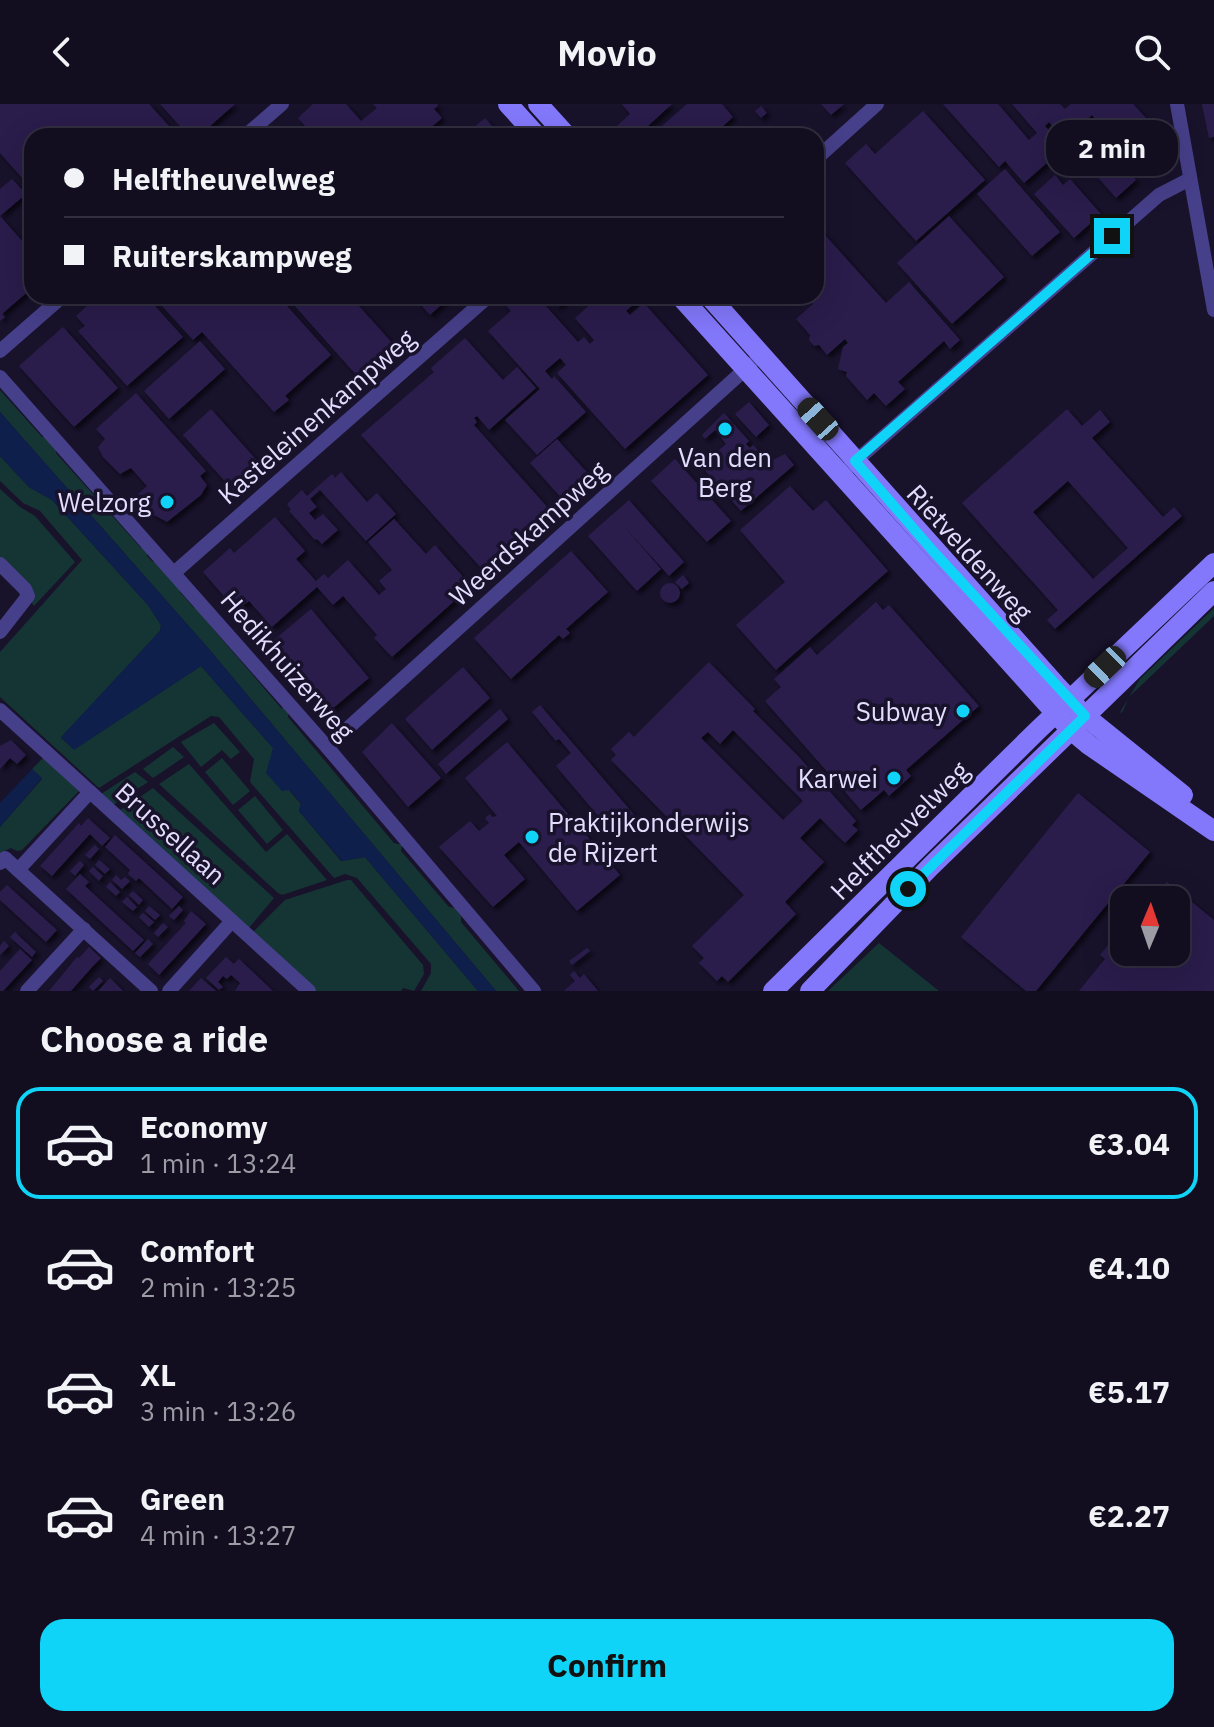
<!DOCTYPE html>
<html lang="en">
<head>
<meta charset="utf-8">
<style>
  :root { --surface:#120e20; --page:#1f1c2d; --text:#f1f3f6; --muted:#9c9ca5; --line:#312e3e; --accent:#10d3f8 }
  body { margin:0; font-family:"IBM Plex Sans",sans-serif; background:var(--page); color:var(--text); height:100vh; display:flex; flex-direction:column; font-size:30px; white-space:nowrap }
  * { box-sizing:border-box; margin:0 }
  p { font-size:26px; color:var(--muted) }
  .icon { flex:none; width:44px; height:44px; fill:none; stroke:currentColor; stroke-width:2; stroke-linecap:round; stroke-linejoin:round }
  .map { position:relative; height:887px; overflow:hidden }
  .side { display:flex; flex-direction:column; background:var(--surface); flex:1 }
  .side>* { flex:none }
  .banner { position:absolute; left:24px; top:24px; width:800px; height:176px; border-radius:24px; box-shadow:0 8px 32px #0002,0 0 0 2px var(--line); display:grid; align-content:center; height:176px; padding:0 40px; background:var(--surface) }
  .needle { width:52px; rotate:2deg }
  .controls { position:absolute; left:1110px; top:782px; display:grid; gap:16px }
  .controls a { display:grid; place-items:center; width:80px; height:80px; border-radius:16px; background:var(--surface); box-shadow:0 8px 32px #0002,0 0 0 2px var(--line); font-size:40px }
  .end { position:absolute; width:36px; height:36px; margin:-18px; border:10px solid #10d3f8; background:#111; box-shadow:0 0 0 4px #111 }
  .from { border-radius:50% }
  .bubble { position:absolute; height:56px; border-radius:24px; background:var(--surface); box-shadow:0 8px 32px #0002,0 0 0 2px var(--line); font-size:26px; font-weight:800; line-height:56px; text-align:center }
  .car { position:absolute; width:24px; height:48px; margin:-24px -12px; border-radius:10px; box-shadow:0 0 6px 2px #0007; background:linear-gradient(#222 24%,#8ab4d8 0 40%,#222 0 76%,#8ab4d8 0 86%,#222 0) }
  .banner b { display:flex; align-items:center; gap:28px; height:76px; font-size:30px }
  .banner b+b { border-top:2px solid var(--line) }
  .banner i { width:20px; height:20px; background:var(--text) }
  ul { padding:0; list-style:none }
  li { display:flex; align-items:center; gap:24px; height:112px; margin:0 16px 12px; padding:0 24px; border:4px solid transparent; border-radius:24px }
  li div { flex:1 }
  li b { display:block; font-size:30px }
  li em { font-style:normal; font-weight:800 }
  li.current { border-color:var(--accent) }
  li>.icon { width:72px; height:72px; stroke-width:1.5 }
  h2 { padding:0 40px; font-size:36px; line-height:96px }
  .button { display:flex; gap:16px; margin-top:auto; padding:16px 40px }
  .button a { flex:1; height:92px; border-radius:24px; background:var(--accent); color:#111; font-size:32px; font-weight:800; line-height:92px; text-align:center }
  header { display:flex; justify-content:space-between; align-items:center; height:104px; padding:0 40px; background:var(--surface); font-size:36px; font-weight:800 }
  .map>svg:first-child { display:block }
  .green { fill:#153535 }
  .water { fill:#0d1f4a }
  .building { fill:#2b1f4c; fill-rule:evenodd; filter:url(#shadow) }
  .lines { fill:none; stroke-linecap:round; stroke-linejoin:round }
  .street { stroke:#463f89; stroke-width:14 }
  .secondary { stroke:#8378fb; stroke-width:20 }
  .route { stroke:#10d3f8; stroke-width:10 }
  .poi-dot { fill:#10d3f8; stroke:#18122b; stroke-width:3 }
  .labels { text-anchor:middle; dominant-baseline:central; stroke-width:7; stroke-linejoin:round; paint-order:stroke }
  .street-label { font-size:26px; fill:#e3defe; stroke:#18122b }
  .poi-label { font-size:26px; fill:#e3defe; stroke:#18122b; text-anchor:end }
</style>
</head>
<body>
<header><svg class="icon" aria-label="back" viewBox="0 0 24 24"><path d="M15 5l-7 7 7 7"/></svg>Movio<svg class="icon" aria-label="search" viewBox="0 0 24 24"><circle cx="10" cy="10" r="6"/><path d="M15 15l6 6"/></svg></header>
<div class="map">
<svg width="1214" height="887" viewBox="0 0 1214 887">
  <defs>
    <filter id="shadow"><feDropShadow dx="3.5" dy="3.5" stdDeviation="2" flood-color="#0009"/></filter>
  </defs>
  <rect width="100%" height="100%" fill="#18122b"/>
  <g class="green">
    <path d="M 0,286 L 42,333 L 52,334 L 57,339 L 56,349 L 141,444 L 148,441 L 147,452 L 153,458 L 154,451 L 178,478 L 180,488 L 194,504 L 205,505 L 209,509 L 208,519 L 282,605 L 283,599 L 289,604 L 288,613 L 394,739 L 402,741 L 401,747 L 449,803 L 455,804 L 461,812 L 461,818 L 519,887 L 496,887 L 208,544 L 0,308 Z"/>
    <path d="M 0,352 L 29,383 L 52,396 L 148,501 L 161,521 L 160,527 L 61,634 L 74,645 L 201,562 L 273,644 L 289,686 L 301,700 L 299,707 L 341,757 L 365,753 L 478,887 L 421,887 L 431,869 L 431,860 L 357,774 L 345,770 L 334,774 L 250,678 L 254,655 L 219,613 L 211,612 L 99,684 L 0,593 L 0,548 L 82,456 L 40,407 L 23,399 L 0,377 Z"/>
    <path d="M 0,385 L 20,403 L 35,412 L 75,458 L 34,502 L 0,456 Z"/>
    <path d="M 1214,504 L 1214,512 L 1129,593 L 1123,607 L 1119,610 L 1140,575 Z"/>
    <path d="M 214,619 L 240,648 L 231,655 L 222,646 L 201,663 L 181,638 Z"/>
    <path d="M 173,643 L 184,653 L 153,674 L 143,665 Z"/>
    <path d="M 43,654 L 79,687 L 22,746 L 17,747 L 11,744 L 0,749 L 0,723 L 42,675 L 32,665 Z"/>
    <path d="M 222,654 L 250,687 L 233,701 L 205,668 Z"/>
    <path d="M 189,660 L 266,748 L 287,730 L 327,776 L 282,791 L 278,789 L 159,680 Z"/>
    <path d="M 135,668 L 148,678 L 113,701 L 101,690 Z"/>
    <path d="M 153,684 L 274,794 L 248,825 L 119,707 Z"/>
    <path d="M 255,692 L 283,726 L 267,740 L 238,706 Z"/>
    <path d="M 347,776 L 351,776 L 423,861 L 424,870 L 414,887 L 403,884 L 401,887 L 315,887 L 252,829 L 285,796 Z"/>
    <path d="M 879,839 L 939,887 L 828,887 Z"/>
  </g>
  <g class="water">
    <path d="M 0,308 L 208,544 L 496,887 L 478,887 L 365,753 L 342,757 L 299,707 L 301,699 L 289,686 L 282,687 L 266,669 L 273,644 L 201,562 L 74,646 L 61,633 L 160,527 L 161,521 L 148,501 L 52,396 L 29,383 L 0,352 Z"/>
    <path d="M 32,665 L 42,674 L 0,723 L 0,699 Z"/>
  </g>
  <g class="building">
    <path d="M 0,0 L 149,0 L 178,32 L 81,32 L 72,23 L 62,32 L 32,32 L 32,85 L 0,49 Z"/>
    <path d="M 160,0 L 235,0 L 199,32 L 189,32 Z"/>
    <path d="M 313,0 L 346,0 L 361,17 L 377,4 L 373,0 L 437,0 L 438,2 L 434,5 L 442,14 L 421,32 L 314,32 L 298,14 Z"/>
    <path d="M 622,0 L 672,0 L 637,32 L 626,32 L 617,22 L 630,10 Z"/>
    <path d="M 687,0 L 722,0 L 733,13 L 712,32 L 651,32 Z"/>
    <path d="M 821,0 L 844,0 L 831,11 Z"/>
    <path d="M 943,0 L 998,0 L 1029,36 L 1037,29 L 1012,0 L 1060,0 L 1065,5 L 1071,0 L 1133,0 L 1160,29 L 1162,53 L 1144,70 L 1092,11 L 1064,35 L 1049,18 L 1045,22 L 1064,44 L 1024,79 L 1005,57 L 999,63 Z"/>
    <path d="M 1202,0 L 1214,0 L 1214,33 L 1209,34 Z"/>
    <path d="M 761,2 L 767,9 L 761,14 L 755,7 Z"/>
    <path d="M 923,7 L 985,76 L 916,137 L 845,59 L 866,40 L 875,50 Z"/>
    <path d="M 485,14 L 501,32 L 464,32 Z"/>
    <path d="M 294,23 L 302,32 L 284,32 Z"/>
    <path d="M 1098,35 L 1136,76 L 1116,94 L 1079,52 Z"/>
    <path d="M 1005,65 L 1060,128 L 1032,152 L 977,90 Z"/>
    <path d="M 1055,71 L 1063,81 L 1070,75 L 1101,110 L 1074,134 L 1034,90 Z"/>
    <path d="M 12,75 L 26,90 L 0,112 L 32,148 L 32,184 L 2,210 L 5,213 L 0,217 L 0,85 Z"/>
    <path d="M 949,112 L 1004,173 L 952,220 L 897,159 Z"/>
    <path d="M 816,121 L 886,199 L 909,178 L 960,236 L 950,245 L 944,237 L 898,278 L 905,285 L 886,302 L 874,289 L 867,296 L 846,272 L 847,268 L 838,265 L 843,243 L 848,239 L 845,235 L 827,251 L 819,241 L 814,242 L 809,236 L 810,231 L 796,215 L 813,200 L 807,192 L 816,192 Z"/>
    <path d="M 98,192 L 146,192 L 183,233 L 127,282 L 78,227 L 85,222 L 76,212 Z"/>
    <path d="M 153,192 L 278,192 L 331,251 L 285,292 L 289,296 L 274,308 L 202,228 L 193,236 Z"/>
    <path d="M 286,192 L 350,192 L 395,242 L 359,274 Z"/>
    <path d="M 413,192 L 451,192 L 430,211 Z"/>
    <path d="M 512,192 L 537,192 L 578,238 L 584,233 L 590,240 L 594,236 L 575,214 L 600,192 L 643,192 L 626,207 L 630,211 L 644,199 L 708,271 L 625,345 L 557,269 L 566,261 L 560,254 L 545,267 L 552,275 L 554,272 L 586,308 L 537,351 L 505,316 L 540,285 L 488,227 L 511,207 L 504,199 Z"/>
    <path d="M 549,192 L 571,192 L 558,203 Z"/>
    <path d="M 63,223 L 118,284 L 74,323 L 19,262 Z"/>
    <path d="M 465,234 L 503,276 L 517,263 L 536,284 L 489,326 L 477,312 L 474,314 L 477,318 L 474,321 L 549,405 L 482,465 L 361,331 L 434,268 L 431,264 Z"/>
    <path d="M 200,237 L 225,265 L 169,315 L 144,287 Z"/>
    <path d="M 136,289 L 206,367 L 200,372 L 207,381 L 201,391 L 167,418 L 154,411 L 144,400 L 138,390 L 147,382 L 131,364 L 120,370 L 103,353 L 98,343 L 105,335 L 96,325 Z"/>
    <path d="M 749,298 L 769,321 L 756,333 L 735,310 Z"/>
    <path d="M 211,305 L 261,361 L 233,386 L 183,331 Z"/>
    <path d="M 1067,305 L 1082,322 L 1100,306 L 1110,318 L 1092,334 L 1163,413 L 1174,403 L 1182,412 L 1055,525 L 1047,516 L 1058,506 L 962,399 ZM 1068,377 L 1128,444 L 1093,475 L 1033,408 Z"/>
    <path d="M 724,309 L 749,337 L 746,340 L 750,344 L 753,341 L 758,346 L 755,349 L 765,360 L 785,350 L 794,361 L 741,407 L 701,362 L 726,340 L 715,326 L 705,335 L 702,331 Z"/>
    <path d="M 557,335 L 592,374 L 565,398 L 530,359 Z"/>
    <path d="M 675,355 L 731,417 L 707,438 L 651,377 Z"/>
    <path d="M 341,368 L 367,398 L 377,389 L 396,410 L 366,437 L 320,386 L 310,395 L 317,403 L 309,409 L 315,416 L 323,410 L 338,426 L 322,440 L 317,435 L 315,436 L 289,407 L 291,406 L 287,400 L 302,386 L 307,392 L 332,370 L 335,374 Z"/>
    <path d="M 790,382 L 813,407 L 826,396 L 888,467 L 776,566 L 736,521 L 785,478 L 740,426 Z"/>
    <path d="M 629,396 L 684,458 L 669,472 L 621,419 L 661,465 L 637,487 L 588,432 Z"/>
    <path d="M 275,413 L 305,447 L 296,455 L 316,477 L 324,470 L 328,474 L 348,456 L 379,491 L 386,485 L 379,477 L 392,466 L 368,438 L 394,415 L 426,450 L 435,441 L 471,482 L 392,553 L 374,534 L 377,531 L 343,492 L 333,501 L 317,483 L 272,523 L 249,497 L 237,507 L 203,468 L 230,444 L 234,449 Z"/>
    <path d="M 571,447 L 608,488 L 566,525 L 570,529 L 563,535 L 559,531 L 511,575 L 474,534 Z"/>
    <path d="M 683,471 L 689,479 L 682,485 L 675,478 Z"/>
    <circle cx="670" cy="489" r="10"/>
    <path d="M 876,498 L 883,506 L 889,501 L 979,602 L 906,666 L 911,672 L 889,692 L 884,686 L 861,706 L 765,597 L 781,583 L 774,575 L 810,543 L 817,551 Z"/>
    <path d="M 311,505 L 369,574 L 331,606 L 273,537 Z"/>
    <path d="M 709,558 L 755,605 L 753,607 L 799,653 L 856,717 L 852,721 L 858,726 L 845,739 L 820,714 L 800,734 L 824,758 L 785,798 L 796,810 L 728,878 L 722,872 L 717,877 L 699,859 L 704,854 L 692,842 L 744,791 L 611,656 L 616,651 L 611,645 L 629,628 L 634,633 ZM 733,626 L 803,697 L 783,716 L 701,634 L 708,628 L 720,640 Z"/>
    <path d="M 463,563 L 490,594 L 432,646 L 405,615 Z"/>
    <path d="M 540,601 L 643,721 L 637,727 L 625,713 L 610,726 L 556,662 L 571,649 L 559,635 L 556,637 L 532,608 Z"/>
    <path d="M 500,605 L 508,615 L 446,670 L 438,660 Z"/>
    <path d="M 392,619 L 441,674 L 408,703 L 362,648 Z"/>
    <path d="M 11,636 L 26,651 L 17,660 L 10,654 L 0,665 L 0,642 Z"/>
    <path d="M 507,638 L 620,771 L 577,807 L 519,738 L 504,751 L 525,775 L 493,803 L 439,743 L 470,717 L 479,727 L 489,719 L 485,714 L 490,710 L 492,713 L 497,712 L 465,674 Z"/>
    <path d="M 1078,689 L 1150,748 L 1036,887 L 1026,887 L 961,833 Z"/>
    <path d="M 88,714 L 110,734 L 102,742 L 90,730 L 52,772 L 40,762 L 79,719 L 81,722 Z"/>
    <path d="M 115,731 L 183,793 L 172,805 L 139,774 L 136,777 L 128,770 L 130,766 L 105,743 Z"/>
    <path d="M 95,741 L 99,745 L 90,755 L 85,751 Z"/>
    <path d="M 99,756 L 110,765 L 105,770 L 95,761 Z"/>
    <path d="M 80,757 L 84,761 L 75,772 L 70,767 Z"/>
    <path d="M 93,763 L 103,772 L 99,777 L 89,767 Z"/>
    <path d="M 80,770 L 89,778 L 85,782 L 144,836 L 133,847 L 66,785 Z"/>
    <path d="M 116,771 L 121,776 L 125,773 L 130,777 L 122,785 L 112,776 Z"/>
    <path d="M 110,778 L 120,788 L 116,792 L 106,783 Z"/>
    <path d="M 1167,778 L 1214,816 L 1214,887 L 1079,887 L 1105,855 L 1100,851 L 1124,822 L 1124,848 L 1176,848 L 1176,796 L 1145,796 L 1149,792 L 1153,796 Z"/>
    <path d="M 7,781 L 57,826 L 46,838 L 0,796 L 0,788 Z"/>
    <path d="M 133,787 L 143,796 L 139,801 L 129,791 Z"/>
    <path d="M 127,793 L 137,803 L 133,807 L 122,798 Z"/>
    <path d="M 149,802 L 160,811 L 155,816 L 145,807 Z"/>
    <path d="M 179,802 L 183,806 L 174,816 L 169,812 Z"/>
    <path d="M 191,807 L 206,820 L 159,871 L 148,860 L 186,819 L 184,817 Z"/>
    <path d="M 143,809 L 154,818 L 149,823 L 139,813 Z"/>
    <path d="M 163,819 L 168,823 L 158,833 L 154,829 Z"/>
    <path d="M 15,828 L 36,848 L 32,853 L 10,833 Z"/>
    <path d="M 148,835 L 153,840 L 140,853 L 135,849 Z"/>
    <path d="M 4,837 L 9,842 L 0,851 L 0,842 Z"/>
    <path d="M 89,843 L 101,854 L 93,862 L 71,887 L 49,887 L 77,853 L 79,854 Z"/>
    <path d="M 587,844 L 590,847 L 572,861 L 569,857 Z"/>
    <path d="M 20,845 L 32,856 L 3,887 L 0,887 L 0,867 Z"/>
    <path d="M 226,853 L 234,860 L 239,855 L 273,887 L 235,887 L 240,879 L 231,871 L 227,875 L 223,872 L 218,878 L 223,883 L 219,886 L 206,874 Z"/>
    <path d="M 574,867 L 580,874 L 584,870 L 598,887 L 564,887 L 575,877 L 570,871 Z"/>
    <path d="M 99,873 L 103,877 L 93,887 L 89,883 Z"/>
    <path d="M 110,874 L 123,887 L 98,887 Z"/>
    <path d="M 201,874 L 216,887 L 189,887 Z"/>
  </g>
  <g class="lines">
    <g class="street">
      <path d="M 1177,0 L 1214,206"/>
      <path d="M 245,32 L 282,0"/>
      <path d="M 816,55 L 877,0"/>
      <path d="M 0,247 L 63,192"/>
      <path d="M 0,273 L 327,643 L 534,887"/>
      <path d="M 849,363 L 1159,91 L 1190,75"/>
      <path d="M 0,460 L 25,485 L 28,492 L 0,528"/>
      <path d="M 175,468 L 489,192"/>
      <path d="M 0,606 L 309,887"/>
      <path d="M 327,643 L 751,260"/>
      <path d="M 0,759 L 5,754 L 18,766 L 90,688"/>
      <path d="M 18,766 L 151,887"/>
      <path d="M 27,887 L 84,825"/>
      <path d="M 169,887 L 232,817"/>
    </g>
    <g class="secondary">
      <path d="M 508,0 L 537,32"/>
      <path d="M 538,0 L 567,32"/>
      <path d="M 680,192 L 1070,625 L 1089,641 L 1214,727"/>
      <path d="M 709,192 L 1055,580 L 1085,612 L 1183,691"/>
      <path d="M 773,887 L 1039,625 L 1214,459"/>
      <path d="M 810,887 L 930,763 L 1214,487"/>
    </g>
  </g>
  <g class="lines">
    <path class="route" d="M 908,785 L 1085,612 L 933,447 L 855,357 L 1112,132"/>
  </g>
  <g class="poi-dot">
    <circle cx="725" cy="325" r="8"/>
    <circle cx="167" cy="398" r="8"/>
    <circle cx="963" cy="607" r="8"/>
    <circle cx="894" cy="674" r="8"/>
    <circle cx="532" cy="733" r="8"/>
  </g>
  <g class="labels">
    <g class="street-label">
      <text transform="translate(316 312) rotate(-41)">Kasteleinenkampweg</text>
      <text transform="translate(528 429) rotate(-42)">Weerdskampweg</text>
      <text transform="translate(970 448) rotate(48)">Rietveldenweg</text>
      <text transform="translate(288 561) rotate(49)">Hedikhuizerweg</text>
      <text transform="translate(899 726) rotate(-45)">Helftheuvelweg</text>
      <text transform="translate(171 729) rotate(42)">Brussellaan</text>
    </g>
    <g class="poi-label">
      <text x="725" y="353" text-anchor="middle">Van den<tspan x="725" dy="30">Berg</tspan></text>
      <text x="151" y="398">Welzorg</text>
      <text x="947" y="607">Subway</text>
      <text x="878" y="674">Karwei</text>
      <text x="548" y="718" text-anchor="start">Praktijkonderwijs<tspan x="548" dy="30">de Rijzert</tspan></text>
    </g>
  </g>
</svg>
<div class="controls">
<a><svg class="needle" viewBox="-14 -14 28 28"><path d="M0-13l5 13h-10z" fill="#e53935"/><path d="M0 13l5-13h-10z" fill="#9c9ca5"/></svg></a>
</div>
<i class="end from" style="left:908px;top:785px"></i>
<i class="end" style="left:1112px;top:132px"></i>
<div class="bubble" style="left:1046px;top:16px;width:132px">2 min</div>
<i class="car" style="left:818px;top:315px;rotate:318deg"></i>
<i class="car" style="left:1105px;top:563px;rotate:226deg"></i>
<div class="banner">
<b><i class="from"></i>Helftheuvelweg</b>
<b><i></i>Ruiterskampweg</b>
</div>
</div>
<section class="side">
<h2>Choose a ride</h2>
<ul>
<li class="current"><svg class="icon" aria-label="car" viewBox="0 0 24 24"><path d="M5 17H2v-5l4-1 3-4h7l3 4 3 1v5h-3M9 17h6M6 11h13"/><circle cx="7" cy="17" r="2"/><circle cx="17" cy="17" r="2"/></svg><div><b>Economy</b><p>1 min · 13:24</p></div><em>€3.04</em></li>
<li><svg class="icon" aria-label="car" viewBox="0 0 24 24"><path d="M5 17H2v-5l4-1 3-4h7l3 4 3 1v5h-3M9 17h6M6 11h13"/><circle cx="7" cy="17" r="2"/><circle cx="17" cy="17" r="2"/></svg><div><b>Comfort</b><p>2 min · 13:25</p></div><em>€4.10</em></li>
<li><svg class="icon" aria-label="car" viewBox="0 0 24 24"><path d="M5 17H2v-5l4-1 3-4h7l3 4 3 1v5h-3M9 17h6M6 11h13"/><circle cx="7" cy="17" r="2"/><circle cx="17" cy="17" r="2"/></svg><div><b>XL</b><p>3 min · 13:26</p></div><em>€5.17</em></li>
<li><svg class="icon" aria-label="car" viewBox="0 0 24 24"><path d="M5 17H2v-5l4-1 3-4h7l3 4 3 1v5h-3M9 17h6M6 11h13"/><circle cx="7" cy="17" r="2"/><circle cx="17" cy="17" r="2"/></svg><div><b>Green</b><p>4 min · 13:27</p></div><em>€2.27</em></li>
</ul>
<div class="button"><a>Confirm</a></div>
</section>
</body>
</html>
